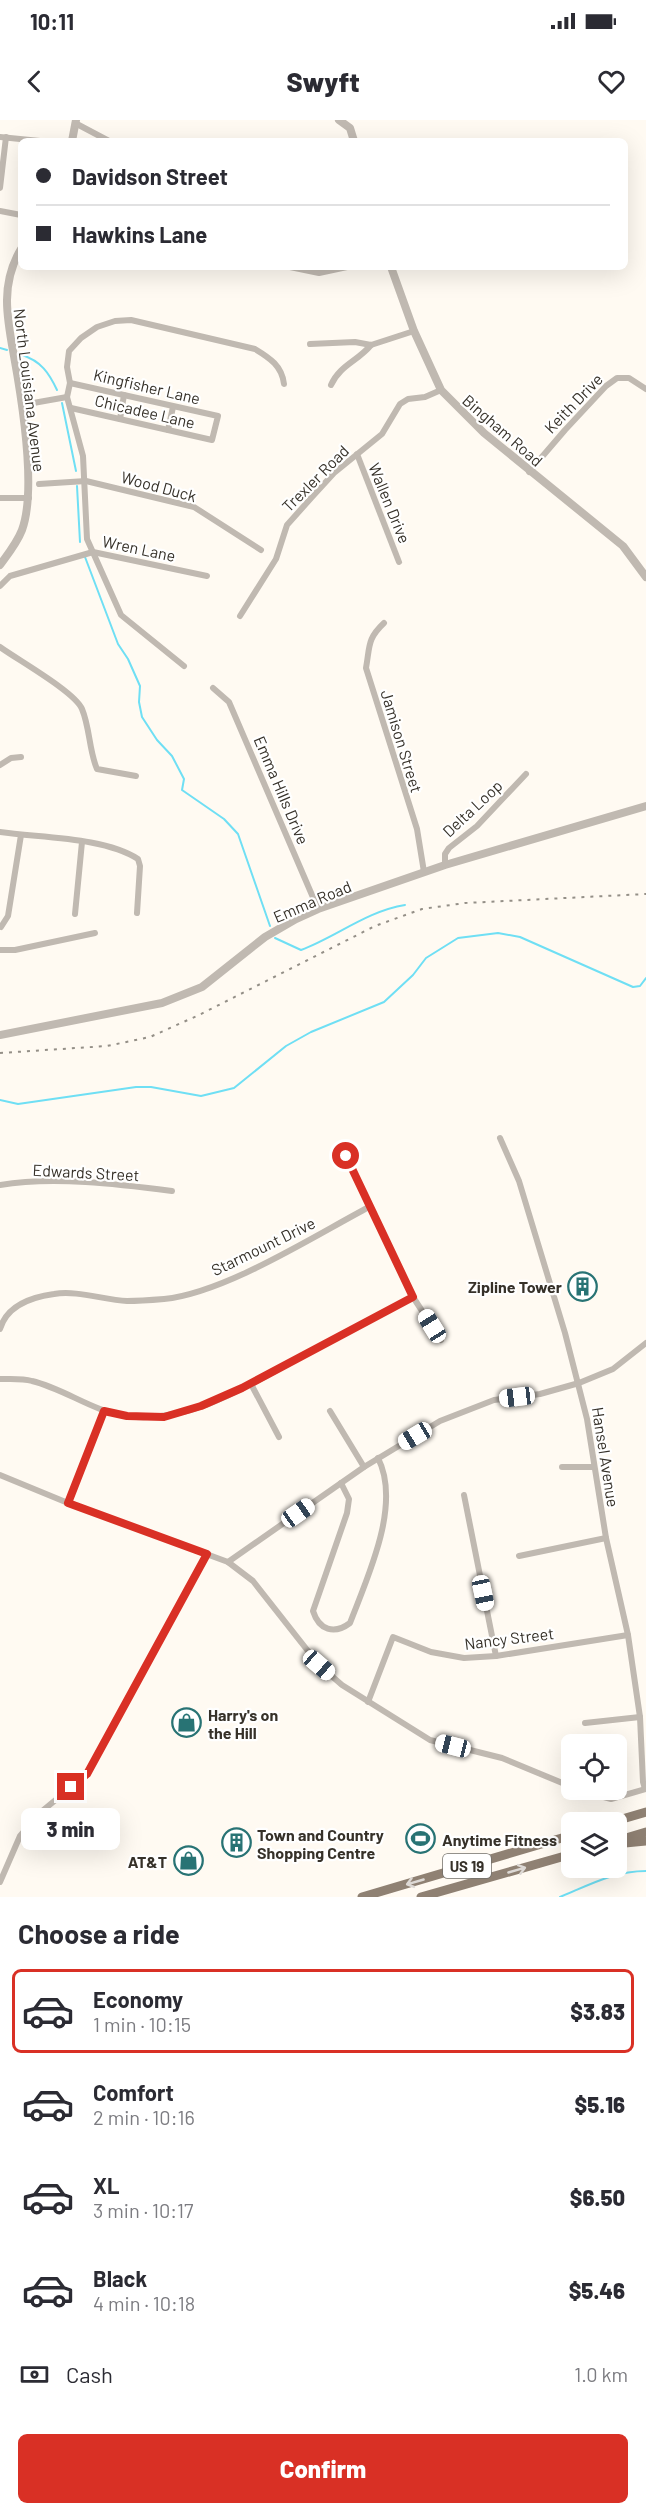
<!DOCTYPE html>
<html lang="en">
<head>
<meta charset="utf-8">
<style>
  :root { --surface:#fff; --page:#f7f7f7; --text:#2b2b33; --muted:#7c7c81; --line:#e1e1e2; --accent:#d93025 }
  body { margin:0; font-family:Barlow,sans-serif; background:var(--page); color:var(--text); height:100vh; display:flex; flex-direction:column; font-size:22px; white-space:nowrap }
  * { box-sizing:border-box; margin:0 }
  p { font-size:20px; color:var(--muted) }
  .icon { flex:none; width:33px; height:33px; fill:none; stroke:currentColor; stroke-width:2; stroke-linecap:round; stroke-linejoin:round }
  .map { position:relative; height:1777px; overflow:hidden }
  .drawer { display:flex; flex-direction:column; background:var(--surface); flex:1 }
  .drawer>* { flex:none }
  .banner { position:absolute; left:18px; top:18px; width:610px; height:132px; border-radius:9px; box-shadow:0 6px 24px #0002; display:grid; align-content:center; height:132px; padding:0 18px; background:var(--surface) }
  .controls { position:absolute; left:561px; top:1614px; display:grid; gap:12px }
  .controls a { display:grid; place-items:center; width:66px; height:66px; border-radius:9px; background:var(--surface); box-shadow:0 6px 24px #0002; font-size:30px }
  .end { position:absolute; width:27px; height:27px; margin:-14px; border:8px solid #d93025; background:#fff; box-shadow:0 0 0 3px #fff }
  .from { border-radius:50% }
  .bubble { position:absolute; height:42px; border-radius:9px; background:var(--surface); box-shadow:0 6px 24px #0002; font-size:20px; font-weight:800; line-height:42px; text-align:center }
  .car { position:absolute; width:18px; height:36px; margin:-18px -9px; border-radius:8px; box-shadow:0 0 4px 2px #0007; background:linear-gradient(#fff 24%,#345 0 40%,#fff 0 76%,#345 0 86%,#fff 0) }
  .banner b { display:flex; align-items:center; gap:21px; height:57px; font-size:22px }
  .banner b+b { border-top:2px solid var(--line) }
  .banner i { width:15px; height:15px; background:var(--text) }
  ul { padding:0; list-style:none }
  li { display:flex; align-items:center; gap:18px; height:84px; margin:0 12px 9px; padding:0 6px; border:3px solid transparent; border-radius:9px }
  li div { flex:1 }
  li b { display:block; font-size:22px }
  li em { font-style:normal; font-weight:800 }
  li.on { border-color:var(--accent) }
  li>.icon { width:54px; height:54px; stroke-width:1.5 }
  h2 { padding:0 18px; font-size:27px; line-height:72px }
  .pay { display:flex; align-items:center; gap:15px; height:66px; padding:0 18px; font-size:22px }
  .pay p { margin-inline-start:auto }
  .cta { display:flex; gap:12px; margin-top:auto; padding:12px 18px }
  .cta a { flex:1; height:69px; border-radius:9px; background:var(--accent); color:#fff; font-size:24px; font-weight:800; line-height:69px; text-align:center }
  .status { display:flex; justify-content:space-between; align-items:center; height:42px; padding:0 30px; background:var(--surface); direction:ltr }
  .status svg { height:16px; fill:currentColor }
  header { display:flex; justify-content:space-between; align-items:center; height:78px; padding:0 18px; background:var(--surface); font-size:27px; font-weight:800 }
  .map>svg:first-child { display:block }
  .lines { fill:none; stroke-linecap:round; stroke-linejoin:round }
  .stream { stroke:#6fdff4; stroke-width:2 }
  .minor { stroke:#c0b9b1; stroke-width:6 }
  .tertiary { stroke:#c0b9b1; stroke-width:8 }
  .primary { stroke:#8f8173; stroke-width:9 }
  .rail { stroke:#948f87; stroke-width:2; stroke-dasharray:3 6; stroke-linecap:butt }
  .oneway { stroke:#ddd9d5 }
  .route { stroke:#d93025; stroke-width:8 }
  .labels { text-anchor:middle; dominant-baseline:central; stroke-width:4.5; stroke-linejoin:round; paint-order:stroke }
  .shield { fill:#fff; stroke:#726f69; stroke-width:1.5 }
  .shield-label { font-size:15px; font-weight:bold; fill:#363129 }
  .street-label { font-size:16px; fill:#363129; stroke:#fff }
  .poi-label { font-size:16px; font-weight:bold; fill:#363129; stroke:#fff; text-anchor:start }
</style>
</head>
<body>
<div class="status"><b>10:11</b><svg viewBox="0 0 49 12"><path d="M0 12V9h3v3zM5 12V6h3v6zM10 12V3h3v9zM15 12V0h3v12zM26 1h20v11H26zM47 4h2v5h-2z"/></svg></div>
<header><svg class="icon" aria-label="back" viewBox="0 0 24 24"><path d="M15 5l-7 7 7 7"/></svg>Swyft<svg class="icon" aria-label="heart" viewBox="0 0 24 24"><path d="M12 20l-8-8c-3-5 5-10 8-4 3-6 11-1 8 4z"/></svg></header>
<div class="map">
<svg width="646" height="1777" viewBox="0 0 646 1777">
  <rect width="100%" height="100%" fill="#fffaf2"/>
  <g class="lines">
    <g class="stream">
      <path d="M 0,228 L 7,230"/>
      <path d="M 22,235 C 41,241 49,253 57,270"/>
      <path d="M 62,283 L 76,351"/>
      <path d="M 77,366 L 80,422"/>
      <path d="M 85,437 L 118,524 L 128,539 L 140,566 L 139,582 L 142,597 L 157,620 L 172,636 L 184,659 L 182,670 L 224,699 L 238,714 L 270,806"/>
      <path d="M 275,818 L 301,830 C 336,817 367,791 405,785"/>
      <path d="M 0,980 L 18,984 L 136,967 L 151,967 L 201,976 L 234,968 L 286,926 L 311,912 L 384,882 L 413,855 L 426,838 L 458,818 L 498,813 L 520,817 L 633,867 L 640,866 L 646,858"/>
      <path d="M 560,1777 C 589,1765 614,1751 646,1751"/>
    </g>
    <g class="minor">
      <path d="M 75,3 L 109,21"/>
      <path d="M 0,17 L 40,21"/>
      <path d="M 0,68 L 6,17"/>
      <path d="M 0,91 L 21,95"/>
      <path d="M 290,147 L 319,153 L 347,147"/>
      <path d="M 310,224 L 355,222 L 371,225 L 414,211"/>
      <path d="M 70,263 L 218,296 L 212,320 L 71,288"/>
      <path d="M 331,265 C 340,245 358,241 371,225"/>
      <path d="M 22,285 L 67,277"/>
      <path d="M 120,299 L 124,275"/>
      <path d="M 168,310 L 173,287"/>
      <path d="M 357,334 L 399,442"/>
      <path d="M 529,352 L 565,310 L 606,266 L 617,258 L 629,258 L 646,269"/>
      <path d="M 39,364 L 86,361 L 194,387 L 261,430"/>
      <path d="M 0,378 L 29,378"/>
      <path d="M 0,466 L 10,456 L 93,432 L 207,456"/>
      <path d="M 240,496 L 276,439 L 287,405 L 312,377 L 334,353 L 382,314 L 400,284 L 408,279 L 425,277 L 441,270"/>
      <path d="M 384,503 C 367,519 370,526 366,548 L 417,709 L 424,752"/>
      <path d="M 0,527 C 18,540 75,572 82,589 C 90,608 89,631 97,649 L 136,656"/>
      <path d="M 184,546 L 121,495 L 87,419 L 83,336 L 67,277 L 70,263 L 67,247 L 69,231 L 81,218 L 97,207 L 115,201 L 131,200 L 255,229 C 270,238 282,246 284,264"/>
      <path d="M 213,568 L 229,582 L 318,789"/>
      <path d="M 0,645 L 11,638 L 21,637"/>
      <path d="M 0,712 C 41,718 104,717 138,739 L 140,746 L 137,793"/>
      <path d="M 445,745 L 445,734 L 449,728 L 477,706 L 526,654"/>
      <path d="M 75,794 L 82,722"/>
      <path d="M 1,807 L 8,796 L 21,715"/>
      <path d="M 0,830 L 15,830 L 95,813"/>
      <path d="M 500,1018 L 519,1061 L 565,1213 L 587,1299 L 606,1418 L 628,1515 L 640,1597 L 643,1662 L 645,1669"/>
      <path d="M 346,1036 L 413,1177 L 441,1220"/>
      <path d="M 0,1065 C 53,1056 118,1064 172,1071"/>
      <path d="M 0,1209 C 7,1185 32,1177 54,1174 C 77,1170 104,1180 127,1181 C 139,1181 152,1180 164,1179 C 225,1173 314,1116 369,1087"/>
      <path d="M 0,1259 C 10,1259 22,1258 32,1261 C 65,1269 92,1291 126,1296 C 189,1305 251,1264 304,1235 C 341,1216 377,1196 413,1177"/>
      <path d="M 251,1264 L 279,1317"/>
      <path d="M 330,1291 L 364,1347"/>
      <path d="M 562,1347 L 594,1347"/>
      <path d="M 0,1355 L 68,1383 L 228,1442 L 253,1461 L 319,1545 L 342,1565 L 430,1620 L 502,1638 L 572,1667"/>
      <path d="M 341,1363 L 349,1379 L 347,1393 L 313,1491 C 319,1510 334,1515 350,1503 C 367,1458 402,1385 378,1338"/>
      <path d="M 464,1375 L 496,1536"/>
      <path d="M 68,1383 L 104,1291"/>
      <path d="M 519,1436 L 606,1418"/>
      <path d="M 228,1442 L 364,1347 L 440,1301 L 494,1280 L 540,1274 L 579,1263 L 613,1249 L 646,1223"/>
      <path d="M 368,1582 L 393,1517 L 431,1532 L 464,1538 L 496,1536 L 628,1515"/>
      <path d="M 585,1603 L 640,1597"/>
      <path d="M 579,1670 L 611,1679 L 646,1669"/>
      <path d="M 0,1762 L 20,1716 L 41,1692 L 87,1654 L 207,1434"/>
    </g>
    <g class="tertiary">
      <path d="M 339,0 L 350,8 L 354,21"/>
      <path d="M 72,21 L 76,0"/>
      <path d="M 391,147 L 414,211 L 441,270 L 484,313 L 623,426 L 646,457"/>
      <path d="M 0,445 C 8,434 17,423 22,410 C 37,369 22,280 14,236 C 7,198 0,164 21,129"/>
      <path d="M 0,915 L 162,883 L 202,867 L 265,817 L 296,799 L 318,789 L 445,745 L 646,686"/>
    </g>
    <g class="primary">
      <path d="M 612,1702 L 646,1692"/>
      <path d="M 616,1721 L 646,1712"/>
      <path d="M 625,1723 L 646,1721"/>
      <path d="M 362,1777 L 572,1715"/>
      <path d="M 421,1777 L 572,1734"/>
    </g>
    <path class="rail" d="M 0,933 L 107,926 L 150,917 L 199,895 L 375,806 L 422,789 L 465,783 L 646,774"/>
  </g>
  <defs><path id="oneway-shaft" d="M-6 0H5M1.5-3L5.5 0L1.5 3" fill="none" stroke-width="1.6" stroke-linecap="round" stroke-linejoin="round" transform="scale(1.5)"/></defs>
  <g class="oneway">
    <use href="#oneway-shaft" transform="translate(517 1750) rotate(-16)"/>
    <use href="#oneway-shaft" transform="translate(415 1762) rotate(164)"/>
  </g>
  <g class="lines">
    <path class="route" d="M 71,1667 L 87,1654 L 207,1434 L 68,1383 L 104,1291 L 127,1296 L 164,1297 L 201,1286 L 242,1268 L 413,1177 L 346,1036"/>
  </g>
  <defs>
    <symbol id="building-ring" viewBox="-11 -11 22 22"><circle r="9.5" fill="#fff" stroke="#287374" stroke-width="1.5"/><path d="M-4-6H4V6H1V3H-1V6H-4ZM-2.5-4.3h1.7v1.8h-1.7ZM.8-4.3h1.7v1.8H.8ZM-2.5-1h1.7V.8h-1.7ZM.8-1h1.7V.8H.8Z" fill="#287374"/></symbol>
    <symbol id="shop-ring" viewBox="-11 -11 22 22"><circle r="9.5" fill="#fff" stroke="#287374" stroke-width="1.5"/><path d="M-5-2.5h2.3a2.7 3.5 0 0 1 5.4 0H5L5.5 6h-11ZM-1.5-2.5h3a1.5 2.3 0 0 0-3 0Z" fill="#287374"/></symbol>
    <symbol id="stadium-ring" viewBox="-11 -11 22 22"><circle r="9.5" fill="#fff" stroke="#287374" stroke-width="1.5"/><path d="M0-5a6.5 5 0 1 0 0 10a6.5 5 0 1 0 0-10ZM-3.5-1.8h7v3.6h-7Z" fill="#287374"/></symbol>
  </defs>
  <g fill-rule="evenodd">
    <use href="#building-ring" x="566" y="1150" width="33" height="33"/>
    <use href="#shop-ring" x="170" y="1586" width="33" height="33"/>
    <use href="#stadium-ring" x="404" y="1702" width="33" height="33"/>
    <use href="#building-ring" x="220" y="1706" width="33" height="33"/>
    <use href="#shop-ring" x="172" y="1724" width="33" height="33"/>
  </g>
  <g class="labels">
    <rect class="shield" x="443" y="1734" width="48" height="24" rx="4.5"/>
    <g class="shield-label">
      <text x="467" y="1746">US 19</text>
    </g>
    <g class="street-label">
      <text transform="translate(147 266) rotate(13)">Kingfisher Lane</text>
      <text transform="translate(30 270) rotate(83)">North Louisiana Avenue</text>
      <text transform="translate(573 283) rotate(-46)">Keith Drive</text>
      <text transform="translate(145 291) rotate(13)">Chicadee Lane</text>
      <text transform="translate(503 310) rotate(41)">Bingham Road</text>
      <text transform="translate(315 358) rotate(-45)">Trexler Road</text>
      <text transform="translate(159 366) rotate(15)">Wood Duck</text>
      <text transform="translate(390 383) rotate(68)">Wallen Drive</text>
      <text transform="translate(139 428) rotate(12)">Wren Lane</text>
      <text transform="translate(402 621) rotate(73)">Jamison Street</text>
      <text transform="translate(282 670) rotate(67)">Emma Hills Drive</text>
      <text transform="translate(472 688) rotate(-43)">Delta Loop</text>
      <text transform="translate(312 781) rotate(-23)">Emma Road</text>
      <text transform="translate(86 1052) rotate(3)">Edwards Street</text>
      <text transform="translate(263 1126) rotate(-26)">Starmount Drive</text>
      <text transform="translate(606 1337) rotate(81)">Hansel Avenue</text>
      <text transform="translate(509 1518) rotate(-7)">Nancy Street</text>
    </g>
    <g class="poi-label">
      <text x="562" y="1166" text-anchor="end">Zipline Tower</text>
      <text x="208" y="1594">Harry's on<tspan x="208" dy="18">the Hill</tspan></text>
      <text x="257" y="1714">Town and Country<tspan x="257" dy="18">Shopping Centre</tspan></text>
      <text x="442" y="1719">Anytime Fitness</text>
      <text x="167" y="1741" text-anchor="end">AT&amp;T</text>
    </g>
  </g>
</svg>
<div class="controls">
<a><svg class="icon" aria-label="locate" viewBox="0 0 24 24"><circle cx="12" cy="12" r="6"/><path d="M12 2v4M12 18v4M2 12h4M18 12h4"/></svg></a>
<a><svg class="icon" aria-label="layers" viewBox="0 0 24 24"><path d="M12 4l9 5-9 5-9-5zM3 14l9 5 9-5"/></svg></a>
</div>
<i class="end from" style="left:346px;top:1036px"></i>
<i class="end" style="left:71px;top:1667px"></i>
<div class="bubble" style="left:21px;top:1688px;width:99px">3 min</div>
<i class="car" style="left:432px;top:1206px;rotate:328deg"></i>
<i class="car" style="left:517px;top:1277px;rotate:263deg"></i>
<i class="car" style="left:415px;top:1316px;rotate:239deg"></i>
<i class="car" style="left:298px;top:1393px;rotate:55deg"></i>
<i class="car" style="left:483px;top:1473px;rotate:168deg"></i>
<i class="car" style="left:319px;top:1545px;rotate:131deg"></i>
<i class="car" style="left:453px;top:1626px;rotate:284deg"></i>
<div class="banner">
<b><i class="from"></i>Davidson Street</b>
<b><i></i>Hawkins Lane</b>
</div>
</div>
<section class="drawer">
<h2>Choose a ride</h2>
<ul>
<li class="on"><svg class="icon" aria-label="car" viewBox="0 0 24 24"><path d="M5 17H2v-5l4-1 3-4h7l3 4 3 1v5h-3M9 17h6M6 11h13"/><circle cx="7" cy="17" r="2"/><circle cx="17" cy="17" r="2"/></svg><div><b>Economy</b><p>1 min · 10:15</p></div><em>$3.83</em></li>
<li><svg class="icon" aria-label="car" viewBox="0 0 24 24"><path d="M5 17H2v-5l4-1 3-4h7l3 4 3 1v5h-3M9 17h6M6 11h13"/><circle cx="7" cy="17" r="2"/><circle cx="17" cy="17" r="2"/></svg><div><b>Comfort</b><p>2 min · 10:16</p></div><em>$5.16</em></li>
<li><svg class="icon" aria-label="car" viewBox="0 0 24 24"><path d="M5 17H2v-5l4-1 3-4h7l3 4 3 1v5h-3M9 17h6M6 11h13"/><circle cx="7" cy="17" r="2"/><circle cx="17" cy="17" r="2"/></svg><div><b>XL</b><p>3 min · 10:17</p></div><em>$6.50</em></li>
<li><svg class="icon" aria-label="car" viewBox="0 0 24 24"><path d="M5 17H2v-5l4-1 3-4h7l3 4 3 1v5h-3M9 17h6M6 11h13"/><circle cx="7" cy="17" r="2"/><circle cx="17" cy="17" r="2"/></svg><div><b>Black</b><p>4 min · 10:18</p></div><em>$5.46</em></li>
</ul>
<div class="pay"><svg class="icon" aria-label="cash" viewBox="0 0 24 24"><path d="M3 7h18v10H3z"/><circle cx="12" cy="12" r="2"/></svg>Cash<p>1.0 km</p></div>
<div class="cta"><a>Confirm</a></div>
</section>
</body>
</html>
